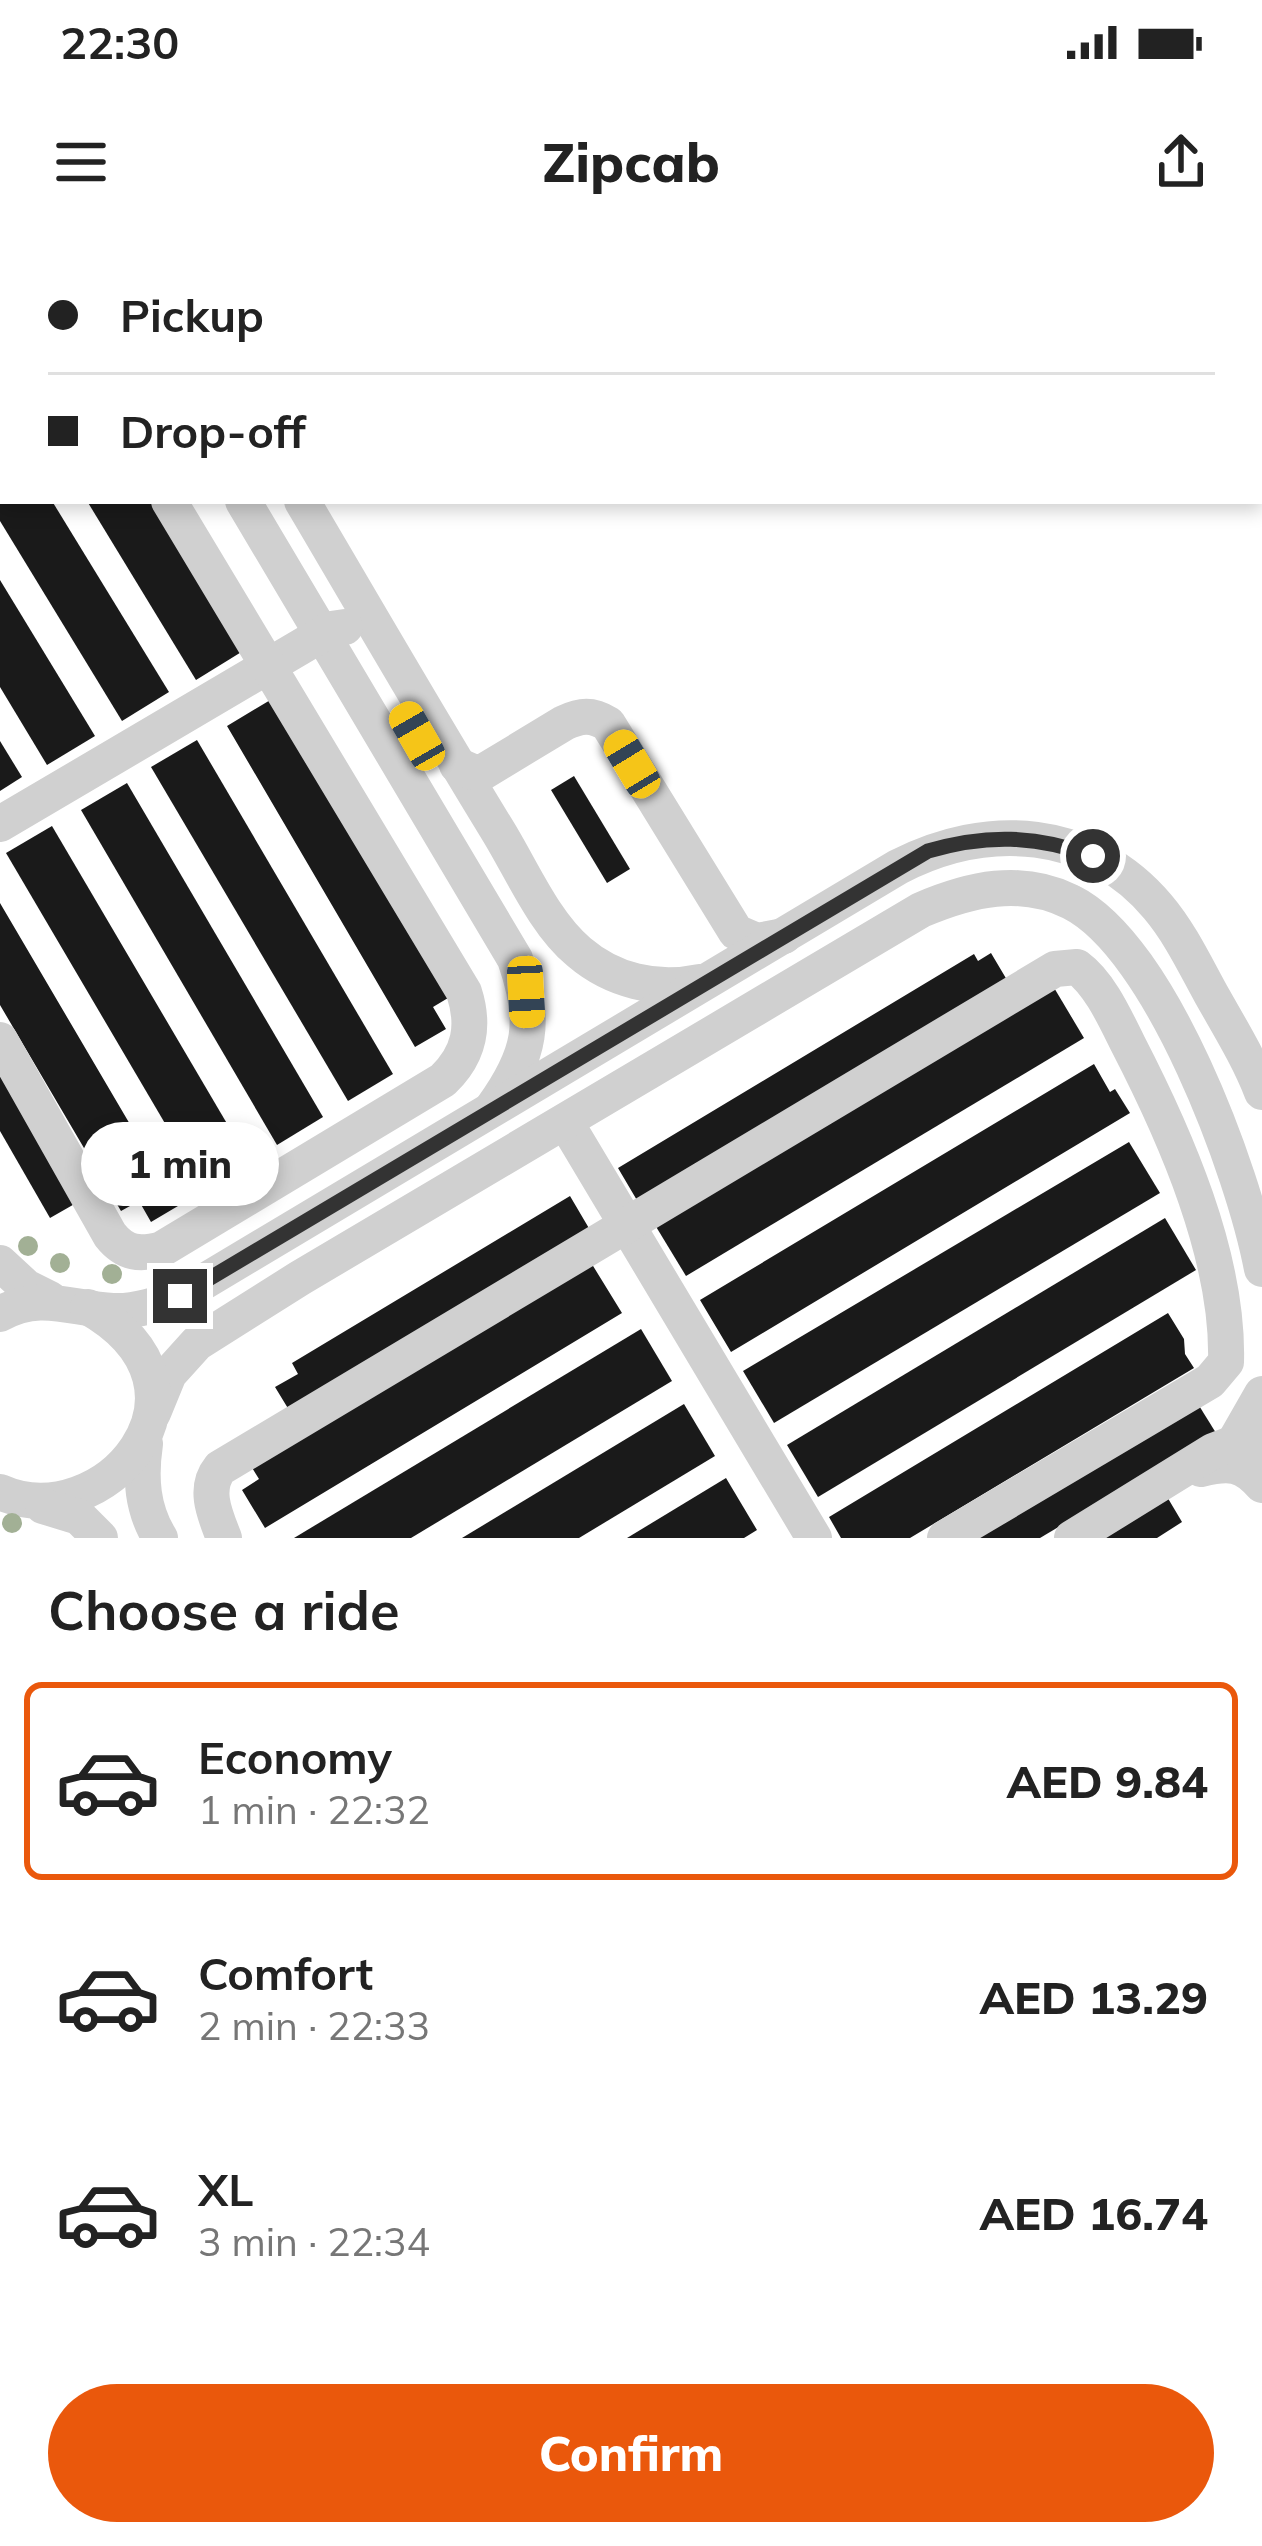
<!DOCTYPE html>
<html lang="en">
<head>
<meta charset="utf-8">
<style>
  :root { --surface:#fff; --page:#f2f2f2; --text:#222; --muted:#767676; --line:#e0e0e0; --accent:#ea580c }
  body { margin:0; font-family:Mulish,sans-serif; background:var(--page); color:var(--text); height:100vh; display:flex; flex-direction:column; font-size:45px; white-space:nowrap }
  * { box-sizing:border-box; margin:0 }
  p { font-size:39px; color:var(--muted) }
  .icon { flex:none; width:66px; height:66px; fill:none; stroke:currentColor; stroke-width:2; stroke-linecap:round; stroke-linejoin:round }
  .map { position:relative; height:1298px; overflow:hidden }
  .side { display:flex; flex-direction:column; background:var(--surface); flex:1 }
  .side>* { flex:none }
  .top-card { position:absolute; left:0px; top:0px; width:1263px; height:264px; box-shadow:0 6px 18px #0003; display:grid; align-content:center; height:264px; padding:0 48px; background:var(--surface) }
  .end { position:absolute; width:54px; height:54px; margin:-27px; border:15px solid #333; background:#fff; box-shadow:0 0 0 6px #fff }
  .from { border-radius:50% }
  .bubble { position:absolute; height:84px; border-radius:42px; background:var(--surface); box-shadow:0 6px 18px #0003; font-size:39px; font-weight:800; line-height:84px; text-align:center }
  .car { position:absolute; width:36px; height:72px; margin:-36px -18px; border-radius:15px; box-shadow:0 0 9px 3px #0007; background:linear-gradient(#f5c518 24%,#345 0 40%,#f5c518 0 76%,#345 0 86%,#f5c518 0) }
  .top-card b { display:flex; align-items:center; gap:42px; height:114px; font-size:45px }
  .top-card b+b { border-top:3px solid var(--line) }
  .top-card i { width:30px; height:30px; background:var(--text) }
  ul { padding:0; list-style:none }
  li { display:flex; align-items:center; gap:36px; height:198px; margin:0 24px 18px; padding:0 24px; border:6px solid transparent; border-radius:18px }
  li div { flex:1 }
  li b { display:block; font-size:45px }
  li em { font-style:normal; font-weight:800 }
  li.active { border-color:var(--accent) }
  li>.icon { width:108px; height:108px; stroke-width:1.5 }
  h2 { padding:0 48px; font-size:54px; line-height:144px }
  .button { display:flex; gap:24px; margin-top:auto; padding:24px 48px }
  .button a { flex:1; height:138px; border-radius:72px; background:var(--accent); color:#fff; font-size:48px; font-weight:800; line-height:138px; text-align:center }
  .status { display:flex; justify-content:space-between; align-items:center; height:84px; padding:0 60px; background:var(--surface); direction:ltr }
  .status svg { height:33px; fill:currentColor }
  header { display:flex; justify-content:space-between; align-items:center; height:156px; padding:0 48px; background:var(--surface); font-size:54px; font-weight:800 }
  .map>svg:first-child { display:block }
  .building { fill:#1a1a1a }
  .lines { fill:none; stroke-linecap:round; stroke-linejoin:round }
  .minor { stroke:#d0d0d0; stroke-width:36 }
  .tree { fill:#a2b095 }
  .route { stroke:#333; stroke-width:15 }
</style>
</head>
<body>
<div class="status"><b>22:30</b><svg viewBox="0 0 49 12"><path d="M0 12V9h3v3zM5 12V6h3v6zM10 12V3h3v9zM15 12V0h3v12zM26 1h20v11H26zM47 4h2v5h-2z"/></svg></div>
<header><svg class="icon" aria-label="menu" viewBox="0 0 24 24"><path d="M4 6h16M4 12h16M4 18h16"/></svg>Zipcab<svg class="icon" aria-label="share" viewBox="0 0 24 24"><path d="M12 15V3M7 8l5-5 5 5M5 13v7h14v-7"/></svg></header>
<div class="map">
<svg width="1262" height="1298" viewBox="0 0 1262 1298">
  <rect width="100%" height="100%" fill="#fff"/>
  <g class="building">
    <path d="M 0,261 L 52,261 L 169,452 L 122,481 L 0,281 Z"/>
    <path d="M 87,261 L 151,261 L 243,411 L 196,440 Z"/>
    <path d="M 0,340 L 95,496 L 47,525 L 0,447 Z"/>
    <path d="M 272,459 L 448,758 L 433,767 L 446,789 L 415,807 L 227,486 Z"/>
    <path d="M 197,500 L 393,834 L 348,861 L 151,527 Z"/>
    <path d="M 0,501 L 22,537 L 0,551 Z"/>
    <path d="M 574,536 L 630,629 L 607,643 L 551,550 Z"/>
    <path d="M 127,543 L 323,877 L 277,905 L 81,570 Z"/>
    <path d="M 52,586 L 249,921 L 203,948 L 6,613 Z"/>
    <path d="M 0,663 L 178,966 L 151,982 L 139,961 L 121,971 L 0,765 Z"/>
    <path d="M 991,713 L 1007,740 L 638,962 L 618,928 L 974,714 L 978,721 Z"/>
    <path d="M 1053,746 L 1084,798 L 686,1036 L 655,985 Z"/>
    <path d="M 1094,824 L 1110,852 L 1115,849 L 1130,873 L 731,1112 L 700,1060 Z"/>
    <path d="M 0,825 L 78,962 L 50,978 L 0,891 Z"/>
    <path d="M 1129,902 L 1160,953 L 774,1183 L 743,1131 Z"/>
    <path d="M 570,956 L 590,990 L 289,1170 L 275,1147 L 298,1134 L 292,1123 Z"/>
    <path d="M 1165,978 L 1196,1030 L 818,1257 L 787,1205 Z"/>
    <path d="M 590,1021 L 622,1073 L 265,1288 L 242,1250 L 259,1239 L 251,1226 Z"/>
    <path d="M 1168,1073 L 1184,1099 L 1185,1114 L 1194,1128 L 910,1298 L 841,1298 L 829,1277 Z"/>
    <path d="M 641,1089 L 672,1141 L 411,1298 L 294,1298 Z"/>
    <path d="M 684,1164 L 715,1216 L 579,1298 L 462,1298 Z"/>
    <path d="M 1198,1164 L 1216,1193 L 1040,1298 L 974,1298 Z"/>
    <path d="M 726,1238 L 757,1290 L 744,1298 L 627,1298 Z"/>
    <path d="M 1163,1250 L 1182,1282 L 1157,1298 L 1085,1298 Z"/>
  </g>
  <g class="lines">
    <g class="minor">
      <path d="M 79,0 L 82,3"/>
      <path d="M 144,0 L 147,3"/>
      <path d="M 0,26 L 3,27"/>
      <path d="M 243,261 L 515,719 C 537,782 531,814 493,867"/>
      <path d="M 302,261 C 367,371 431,482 498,591 C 522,630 544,683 579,712 C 613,741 656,751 699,742"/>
      <path d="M 457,525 L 473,532 L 483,532 L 564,483 C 581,475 592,474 608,484 L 736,692 L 757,701 L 784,696"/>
      <path d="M 0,584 L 331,389 L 345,387"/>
      <path d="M 0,800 L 110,995 C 125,1014 140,1015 162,1009 L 443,840 C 470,814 475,786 464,752 L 169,261"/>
      <path d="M 566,883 L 814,1298"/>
      <path d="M 0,1023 L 26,1047 L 50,1059"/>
      <path d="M 0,1074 C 40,1051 72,1069 113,1071 C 136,1072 159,1064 180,1056 L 898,627 C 987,581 1091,587 1158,667 C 1180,693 1195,725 1211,754 C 1229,786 1249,818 1262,852"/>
      <path d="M 153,1173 L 169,1134 L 197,1103 L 300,1038 L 921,670 C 970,649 1021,637 1071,662 C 1161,707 1244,933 1262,1029"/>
      <path d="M 1234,1203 L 1262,1154"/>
      <path d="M 145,1204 C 140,1238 142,1269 160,1298"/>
      <path d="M 1201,1229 C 1229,1222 1243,1223 1262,1245"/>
      <path d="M 0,1252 C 102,1298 234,1150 88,1067"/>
      <path d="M 43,1266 L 79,1277 L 100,1298"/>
      <path d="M 224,1298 C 215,1275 203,1249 220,1228 L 1055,729 L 1077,727 C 1100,744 1115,778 1128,804 C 1175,895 1229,1017 1226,1122 L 1210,1141 L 945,1298"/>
      <path d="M 1072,1298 L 1213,1211 L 1234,1203 L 1262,1203"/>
    </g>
  </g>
  <g class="tree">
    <circle cx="28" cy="1006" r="10"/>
    <circle cx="60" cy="1023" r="10"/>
    <circle cx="112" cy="1034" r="10"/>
    <circle cx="12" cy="1283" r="10"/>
  </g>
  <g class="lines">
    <path class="route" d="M 180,1056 L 928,611 C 986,594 1036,595 1093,616"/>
  </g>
</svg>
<i class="end from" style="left:1093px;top:616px"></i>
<i class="end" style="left:180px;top:1056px"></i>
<div class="bubble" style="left:81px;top:882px;width:198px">1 min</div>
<i class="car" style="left:417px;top:496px;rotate:330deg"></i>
<i class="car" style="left:632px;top:524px;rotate:329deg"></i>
<i class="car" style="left:526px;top:752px;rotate:177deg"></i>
<div class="top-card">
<b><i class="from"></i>Pickup</b>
<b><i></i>Drop-off</b>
</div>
</div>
<section class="side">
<h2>Choose a ride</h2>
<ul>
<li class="active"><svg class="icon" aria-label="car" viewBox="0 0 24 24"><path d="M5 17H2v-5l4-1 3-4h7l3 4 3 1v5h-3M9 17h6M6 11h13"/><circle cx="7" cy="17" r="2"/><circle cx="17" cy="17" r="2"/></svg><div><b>Economy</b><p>1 min · 22:32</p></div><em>AED 9.84</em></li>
<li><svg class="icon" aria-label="car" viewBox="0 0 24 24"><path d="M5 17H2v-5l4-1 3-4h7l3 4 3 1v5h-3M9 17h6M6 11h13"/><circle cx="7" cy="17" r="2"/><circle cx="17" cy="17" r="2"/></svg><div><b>Comfort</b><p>2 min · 22:33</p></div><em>AED 13.29</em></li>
<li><svg class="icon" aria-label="car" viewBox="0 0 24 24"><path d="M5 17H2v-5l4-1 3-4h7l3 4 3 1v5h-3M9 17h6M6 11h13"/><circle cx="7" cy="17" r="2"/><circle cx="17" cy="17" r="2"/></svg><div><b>XL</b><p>3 min · 22:34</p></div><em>AED 16.74</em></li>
</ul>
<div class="button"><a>Confirm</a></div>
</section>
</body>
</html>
